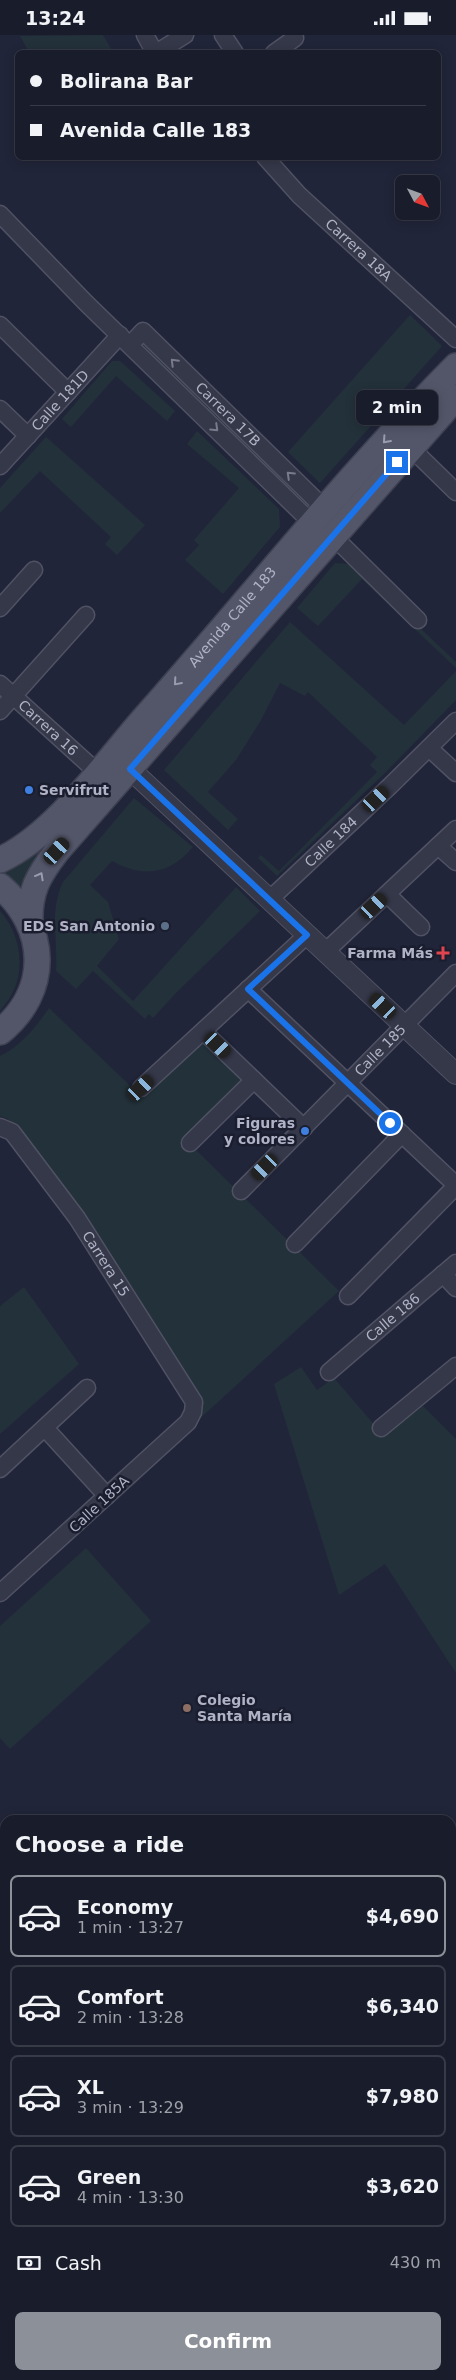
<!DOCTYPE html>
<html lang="en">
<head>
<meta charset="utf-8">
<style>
  :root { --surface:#191c2b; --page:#222533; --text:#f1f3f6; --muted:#9fa1a9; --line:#373a47; --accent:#8c9099 }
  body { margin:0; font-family:"DejaVu Sans",sans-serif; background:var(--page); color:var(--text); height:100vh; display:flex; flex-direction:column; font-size:19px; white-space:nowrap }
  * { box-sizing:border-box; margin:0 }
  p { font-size:16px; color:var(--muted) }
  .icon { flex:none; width:28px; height:28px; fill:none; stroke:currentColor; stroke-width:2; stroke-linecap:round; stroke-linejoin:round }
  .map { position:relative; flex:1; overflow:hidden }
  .side { position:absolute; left:0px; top:1780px; width:456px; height:565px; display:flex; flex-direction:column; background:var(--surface); border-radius:15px 15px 0 0; box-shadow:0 2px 12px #0003,0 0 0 1px var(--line) }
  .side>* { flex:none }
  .top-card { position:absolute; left:15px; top:15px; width:426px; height:110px; border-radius:8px; box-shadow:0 2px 12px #0003,0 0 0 1px var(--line); display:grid; align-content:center; height:110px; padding:0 15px; background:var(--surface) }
  .needle { width:32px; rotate:131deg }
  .controls { position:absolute; left:395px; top:140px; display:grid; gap:10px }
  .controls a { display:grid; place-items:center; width:45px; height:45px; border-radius:8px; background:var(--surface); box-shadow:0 2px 12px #0003,0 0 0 1px var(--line); font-size:25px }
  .end { position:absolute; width:22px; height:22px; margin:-11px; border:6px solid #1a73e8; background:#fff; box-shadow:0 0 0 2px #fff }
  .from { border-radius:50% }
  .bubble { position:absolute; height:35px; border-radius:8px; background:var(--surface); box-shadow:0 2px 12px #0003,0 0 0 1px var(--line); font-size:16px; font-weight:600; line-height:35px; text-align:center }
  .car { position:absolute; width:15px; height:30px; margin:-15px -8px; border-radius:6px; box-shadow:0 0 4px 1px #0007; background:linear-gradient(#222 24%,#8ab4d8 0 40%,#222 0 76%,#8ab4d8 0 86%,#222 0) }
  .top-card b { display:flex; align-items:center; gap:18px; height:48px; font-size:19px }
  .top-card b+b { border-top:1px solid var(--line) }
  .top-card i { width:12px; height:12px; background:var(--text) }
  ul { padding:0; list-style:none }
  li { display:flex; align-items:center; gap:15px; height:82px; margin:0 10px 8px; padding:0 5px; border:2px solid var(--line); border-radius:8px }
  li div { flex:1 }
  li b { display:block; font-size:19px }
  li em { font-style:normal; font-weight:600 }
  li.on { border-color:var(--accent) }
  li>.icon { width:45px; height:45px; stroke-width:1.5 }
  h2 { padding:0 15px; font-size:22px; line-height:60px }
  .pay { display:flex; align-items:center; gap:12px; height:55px; padding:0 15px; font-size:19px }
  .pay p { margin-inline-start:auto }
  .primary-button { display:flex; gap:10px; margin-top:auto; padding:10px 15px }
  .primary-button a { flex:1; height:58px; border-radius:8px; background:var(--accent); color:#fff; font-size:20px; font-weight:600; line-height:58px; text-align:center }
  .status { display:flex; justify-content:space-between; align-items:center; height:35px; padding:0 25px; background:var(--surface); direction:ltr }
  .status svg { height:14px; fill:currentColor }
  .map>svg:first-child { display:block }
  .green { fill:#23313a }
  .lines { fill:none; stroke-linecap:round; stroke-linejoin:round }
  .minor-casing { stroke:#505264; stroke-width:19 }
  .tertiary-casing { stroke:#505264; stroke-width:22 }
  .primary-casing { stroke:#3e4152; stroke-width:28 }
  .minor { stroke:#353849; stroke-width:16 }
  .tertiary { stroke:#353849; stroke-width:20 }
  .primary { stroke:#535669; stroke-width:25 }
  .oneway { stroke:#797b8d }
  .oneway2 { stroke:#999bae }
  .route { stroke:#1a73e8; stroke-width:6 }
  .shop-dot { fill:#3f7fe0; stroke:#1a1d2e; stroke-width:2 }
  .service-dot { fill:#5c6f8a; stroke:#1a1d2e; stroke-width:2 }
  .health-dot { fill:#e0444e; stroke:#1a1d2e; stroke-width:2 }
  .education-dot { fill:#8d6e63; stroke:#1a1d2e; stroke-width:2 }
  .labels { text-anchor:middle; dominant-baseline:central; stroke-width:5; stroke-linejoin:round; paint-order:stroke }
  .street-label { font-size:14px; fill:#b0b2c5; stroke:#1a1d2e }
  .poi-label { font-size:14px; font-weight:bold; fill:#b0b2c5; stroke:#1a1d2e; text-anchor:end }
</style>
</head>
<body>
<div class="status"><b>13:24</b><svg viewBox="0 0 49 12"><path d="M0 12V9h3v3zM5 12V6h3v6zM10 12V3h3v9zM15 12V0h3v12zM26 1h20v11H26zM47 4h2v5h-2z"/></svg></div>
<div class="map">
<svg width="456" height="2345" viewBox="0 0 456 2345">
  <rect width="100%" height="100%" fill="#212539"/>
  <g class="green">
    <path d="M 103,0 L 113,17 L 29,17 L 20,1 Z"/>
    <path d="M 410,280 L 442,311 L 320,448 L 288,417 Z"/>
    <path d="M 144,307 L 195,356 L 192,361 L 140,310 Z"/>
    <path d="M 112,326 L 120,326 L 175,376 L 167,386 L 116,341 L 71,392 L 62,384 Z"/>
    <path d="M 210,371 L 292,451 L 289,455 L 206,375 Z"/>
    <path d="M 197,396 L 279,474 L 280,492 L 223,559 L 185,525 L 199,510 L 194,505 L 239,453 L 187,409 Z"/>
    <path d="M 46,402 L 145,490 L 117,520 L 105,509 L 111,502 L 40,436 L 0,478 L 0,453 Z"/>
    <path d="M 335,528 L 352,529 L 456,627 L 456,633 L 362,544 L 318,591 L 297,573 Z"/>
    <path d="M 290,587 L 404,690 L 456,636 L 456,665 L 384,739 L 277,841 L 258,823 L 261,820 L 279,836 L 377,737 L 370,730 L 377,722 L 308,657 L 305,661 L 280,648 L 260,687 L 236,725 L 208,757 L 238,784 L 228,795 L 164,735 Z"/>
    <path d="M 134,763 L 193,812 C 170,840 142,843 112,826 L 90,850 L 108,867 L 119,904 L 97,931 L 133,966 L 236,852 L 260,876 L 175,959 L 153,983 L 149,979 L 145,984 L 93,936 L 76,954 L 56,936 C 58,904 49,876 63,847 Z"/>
    <path d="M 79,772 L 34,827 L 20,851 L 5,838 L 5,835 L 30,823 Z"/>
    <path d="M 0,876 C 19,897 26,931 13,957 C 10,964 4,970 0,976 Z"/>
    <path d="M 49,973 L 143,1063 L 204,1003 L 246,1046 L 187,1106 L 339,1256 L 192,1391 L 198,1377 L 27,1106 L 8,1084 L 0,1081 L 0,1021 C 21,1011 36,992 49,973 Z"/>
    <path d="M 24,1252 L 79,1329 L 0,1399 L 0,1271 Z"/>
    <path d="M 301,1332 L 317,1355 L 334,1343 L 384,1401 L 423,1371 L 456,1404 L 456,1638 L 385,1529 L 339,1560 L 274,1349 Z"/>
    <path d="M 86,1513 L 151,1586 L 10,1714 L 0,1703 L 0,1591 Z"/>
  </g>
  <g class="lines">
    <defs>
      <g id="minor">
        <path d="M 145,0 L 155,18"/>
        <path d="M 223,0 L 235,18"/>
        <path d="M 156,18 L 185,0"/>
        <path d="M 274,18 L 295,3"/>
        <path id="s1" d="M 265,122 L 299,160 L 456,304"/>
        <path d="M 0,179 L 86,268 L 313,489"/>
        <path d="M 0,290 L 68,357"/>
        <path id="s2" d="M 130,310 L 143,296 L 325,474"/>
        <path d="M 0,374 L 28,401"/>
        <path d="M 410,412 L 456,457"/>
        <path id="s3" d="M 0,431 L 120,300"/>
        <path d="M 333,501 L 418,585"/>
        <path d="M 0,573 L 34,535"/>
        <path id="s4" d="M 0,649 L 97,737"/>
        <path d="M 0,676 L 86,580"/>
        <path d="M 429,713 L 456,738"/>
        <path d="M 438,811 L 456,827"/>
        <path d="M 387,859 L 421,892"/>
        <path id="s5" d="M 269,865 L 390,751 L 456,686"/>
        <path d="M 325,917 L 456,794"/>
        <path d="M 248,954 L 456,1150"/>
        <path d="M 203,996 L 304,1093"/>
        <path d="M 141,1053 L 307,900"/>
        <path id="s6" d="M 0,1092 L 12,1097 L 77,1183 L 194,1367 L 193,1377 L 188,1387 L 0,1558"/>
        <path d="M 190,1108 L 254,1045"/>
        <path id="s7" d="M 241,1156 L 456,938"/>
        <path d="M 295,1209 L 402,1099"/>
        <path d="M 443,1239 L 456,1253"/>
        <path d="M 348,1261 L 456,1151"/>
        <path id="s8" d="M 329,1337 L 456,1228"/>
        <path d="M 45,1393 L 107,1461"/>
        <path d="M 381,1393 L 456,1331"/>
        <path d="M 0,1434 L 87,1353"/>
        <path d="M 451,2026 L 456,2032"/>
        <path d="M 0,2194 L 5,2201"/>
        <path d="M 451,2291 L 456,2297"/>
        <path d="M 101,2340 L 104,2345"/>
        <path d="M 316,2340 L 320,2345"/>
      </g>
      <g id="tertiary">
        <path d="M 130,734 L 456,1039"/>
        <path d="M 451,1862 L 456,1859"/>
        <path d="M 451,2102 L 456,2097"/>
        <path d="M 0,2254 L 5,2250"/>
        <path d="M 216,2345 L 221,2340"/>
      </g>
      <g id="primary">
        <path id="s9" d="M 0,825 C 53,801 104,730 142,686 C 247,568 345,443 456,331"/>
        <path d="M 0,851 C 48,892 51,956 0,997"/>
        <path d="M 30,888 C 29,856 38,841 57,816 L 456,362"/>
      </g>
    </defs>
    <use href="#minor" class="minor-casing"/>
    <use href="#tertiary" class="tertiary-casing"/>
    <use href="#primary" class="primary-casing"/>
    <use href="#minor" class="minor"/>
    <use href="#tertiary" class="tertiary"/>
    <use href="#primary" class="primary"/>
  </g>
  <defs><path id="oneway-chevron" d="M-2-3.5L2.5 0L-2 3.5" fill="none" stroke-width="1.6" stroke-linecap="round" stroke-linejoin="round" transform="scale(1.25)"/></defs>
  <g class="oneway">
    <use href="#oneway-chevron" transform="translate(174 327) rotate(-135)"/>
    <use href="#oneway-chevron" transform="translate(215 393) rotate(44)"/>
    <use href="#oneway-chevron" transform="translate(290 440) rotate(-136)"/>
  </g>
  <g class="oneway2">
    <use href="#oneway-chevron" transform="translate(386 405) rotate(132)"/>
    <use href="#oneway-chevron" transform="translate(177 647) rotate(131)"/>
    <use href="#oneway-chevron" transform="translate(40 841) rotate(-61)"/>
  </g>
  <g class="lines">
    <path class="route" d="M 390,1088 L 248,954 L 307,900 L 130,734 L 397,427"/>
  </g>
  <g class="shop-dot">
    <circle cx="29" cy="755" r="5"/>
    <circle cx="305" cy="1096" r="5"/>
  </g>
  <circle class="service-dot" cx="165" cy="891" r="5"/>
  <path class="health-dot" d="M440.5 910.5h5v5h5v5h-5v5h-5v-5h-5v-5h5z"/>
  <circle class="education-dot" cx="187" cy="1673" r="5"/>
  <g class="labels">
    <g class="street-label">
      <text stroke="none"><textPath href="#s1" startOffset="132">Carrera 18A</textPath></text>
      <text stroke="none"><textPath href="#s3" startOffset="89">Calle 181D</textPath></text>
      <text stroke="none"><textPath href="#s2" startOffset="138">Carrera 17B</textPath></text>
      <text stroke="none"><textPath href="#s9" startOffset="338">Avenida Calle 183</textPath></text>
      <text stroke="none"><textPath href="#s4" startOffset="65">Carrera 16</textPath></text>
      <text stroke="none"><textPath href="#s5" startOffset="85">Calle 184</textPath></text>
      <text stroke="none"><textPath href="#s7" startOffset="198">Calle 185</textPath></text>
      <text stroke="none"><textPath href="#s6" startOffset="175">Carrera 15</textPath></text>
      <text stroke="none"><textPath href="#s8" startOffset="84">Calle 186</textPath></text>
      <text transform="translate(99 1469) rotate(-43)">Calle 185A</text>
    </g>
    <g class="poi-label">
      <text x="39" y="755" text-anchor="start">Servifrut</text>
      <text x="155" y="891">EDS San Antonio</text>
      <text x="433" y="918">Farma Más</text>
      <text x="295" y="1088">Figuras<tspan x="295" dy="16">y colores</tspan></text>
      <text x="197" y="1665" text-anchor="start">Colegio<tspan x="197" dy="16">Santa María</tspan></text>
    </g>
  </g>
</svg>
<div class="controls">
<a><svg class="needle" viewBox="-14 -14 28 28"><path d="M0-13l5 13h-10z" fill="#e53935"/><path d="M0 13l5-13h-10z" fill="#9fa1a9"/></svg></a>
</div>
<i class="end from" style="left:390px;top:1088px"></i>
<i class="end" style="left:397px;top:427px"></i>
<div class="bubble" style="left:356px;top:355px;width:82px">2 min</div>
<i class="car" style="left:376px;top:764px;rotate:47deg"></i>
<i class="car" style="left:57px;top:816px;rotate:42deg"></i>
<i class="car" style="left:374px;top:871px;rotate:47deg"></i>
<i class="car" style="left:383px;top:971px;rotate:313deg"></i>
<i class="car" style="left:218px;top:1010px;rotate:134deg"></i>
<i class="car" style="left:141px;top:1053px;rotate:47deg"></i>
<i class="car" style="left:265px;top:1132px;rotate:225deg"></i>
<div class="top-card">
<b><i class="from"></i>Bolirana Bar</b>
<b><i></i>Avenida Calle 183</b>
</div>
<section class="side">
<h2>Choose a ride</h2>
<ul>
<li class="on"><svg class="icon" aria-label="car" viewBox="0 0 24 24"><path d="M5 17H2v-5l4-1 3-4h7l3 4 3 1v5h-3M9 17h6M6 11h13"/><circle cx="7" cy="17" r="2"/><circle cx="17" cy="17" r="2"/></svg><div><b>Economy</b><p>1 min · 13:27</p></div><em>$4,690</em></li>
<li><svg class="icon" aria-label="car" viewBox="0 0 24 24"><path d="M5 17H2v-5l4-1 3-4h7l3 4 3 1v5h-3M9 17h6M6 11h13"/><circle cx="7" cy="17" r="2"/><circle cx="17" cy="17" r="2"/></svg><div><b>Comfort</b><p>2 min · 13:28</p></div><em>$6,340</em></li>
<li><svg class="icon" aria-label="car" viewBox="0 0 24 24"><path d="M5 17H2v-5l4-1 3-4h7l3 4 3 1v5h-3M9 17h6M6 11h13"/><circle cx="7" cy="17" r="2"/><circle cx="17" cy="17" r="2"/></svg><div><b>XL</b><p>3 min · 13:29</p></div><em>$7,980</em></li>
<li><svg class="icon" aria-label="car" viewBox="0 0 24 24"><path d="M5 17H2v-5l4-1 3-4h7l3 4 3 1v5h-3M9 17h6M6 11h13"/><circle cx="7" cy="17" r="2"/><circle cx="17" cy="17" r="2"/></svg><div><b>Green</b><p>4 min · 13:30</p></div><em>$3,620</em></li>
</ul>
<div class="pay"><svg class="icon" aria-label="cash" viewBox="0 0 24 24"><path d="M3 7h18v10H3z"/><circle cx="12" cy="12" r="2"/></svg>Cash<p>430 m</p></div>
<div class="primary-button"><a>Confirm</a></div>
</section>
</div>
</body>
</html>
